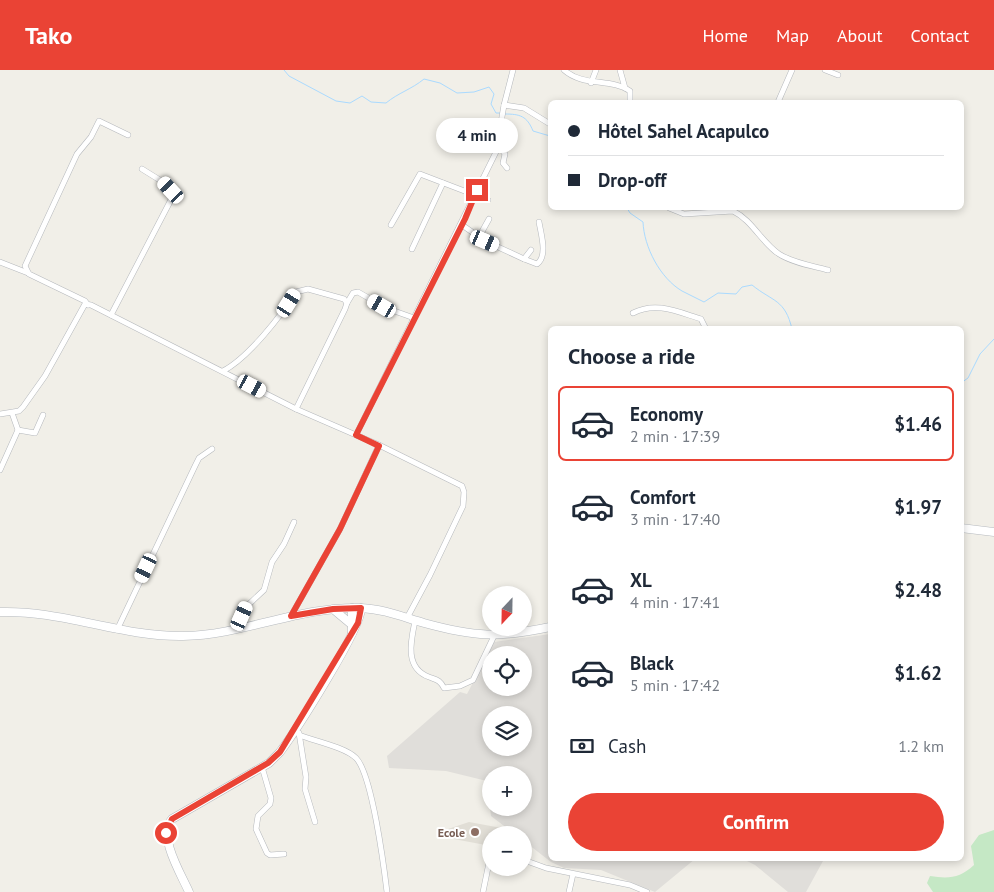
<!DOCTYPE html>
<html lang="en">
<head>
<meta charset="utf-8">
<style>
  :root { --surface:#fff; --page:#f6f6f7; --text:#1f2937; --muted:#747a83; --line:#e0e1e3; --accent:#ea4335 }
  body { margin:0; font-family:"PT Sans",sans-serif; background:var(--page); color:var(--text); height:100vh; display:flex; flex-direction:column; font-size:19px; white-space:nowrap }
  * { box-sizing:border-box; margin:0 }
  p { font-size:16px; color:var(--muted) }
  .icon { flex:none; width:28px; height:28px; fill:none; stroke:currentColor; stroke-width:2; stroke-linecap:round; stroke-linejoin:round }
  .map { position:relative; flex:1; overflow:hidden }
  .drawer { position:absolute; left:548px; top:256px; width:416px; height:535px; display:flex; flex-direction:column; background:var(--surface); border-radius:8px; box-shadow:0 2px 8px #0003 }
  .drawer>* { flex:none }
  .guide { position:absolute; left:548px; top:30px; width:416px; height:110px; border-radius:8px; box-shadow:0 2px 8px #0003; display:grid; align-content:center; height:110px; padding:0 20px; background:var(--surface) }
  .needle { width:32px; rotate:202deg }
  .tools { position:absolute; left:482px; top:516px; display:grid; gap:10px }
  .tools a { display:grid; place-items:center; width:50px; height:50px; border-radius:50%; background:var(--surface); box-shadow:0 2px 8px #0003; font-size:25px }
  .end { position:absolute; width:22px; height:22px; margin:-11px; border:6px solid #ea4335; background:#fff; box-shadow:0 0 0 2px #fff }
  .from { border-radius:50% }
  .bubble { position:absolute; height:35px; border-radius:18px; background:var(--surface); box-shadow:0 2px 8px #0003; font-size:16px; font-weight:700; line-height:35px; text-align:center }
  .car { position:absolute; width:15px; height:30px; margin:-15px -8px; border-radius:6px; box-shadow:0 0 4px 1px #0007; background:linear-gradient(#fff 24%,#345 0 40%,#fff 0 76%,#345 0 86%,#fff 0) }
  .guide b { display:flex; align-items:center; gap:18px; height:48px; font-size:19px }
  .guide b+b { border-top:1px solid var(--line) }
  .guide i { width:12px; height:12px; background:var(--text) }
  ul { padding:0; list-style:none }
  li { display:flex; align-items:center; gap:15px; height:75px; margin:0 10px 8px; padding:0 10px; border:2px solid transparent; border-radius:8px }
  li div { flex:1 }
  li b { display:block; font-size:19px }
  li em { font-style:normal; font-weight:700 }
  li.on { border-color:var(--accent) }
  li>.icon { width:45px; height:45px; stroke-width:1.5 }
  h2 { padding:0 20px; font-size:22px; line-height:60px }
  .pay { display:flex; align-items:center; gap:12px; height:55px; padding:0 20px; font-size:19px }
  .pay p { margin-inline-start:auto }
  .button { display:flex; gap:10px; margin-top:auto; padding:10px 20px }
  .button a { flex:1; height:58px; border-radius:30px; background:var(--accent); color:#fff; font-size:20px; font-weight:700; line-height:58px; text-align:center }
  header { display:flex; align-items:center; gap:30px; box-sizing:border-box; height:70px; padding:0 25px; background:var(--accent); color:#fff }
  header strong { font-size:24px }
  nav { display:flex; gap:28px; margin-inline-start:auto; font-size:18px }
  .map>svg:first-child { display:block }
  .industrial { fill:#e0deda; fill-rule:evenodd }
  .education { fill:#e1ded6 }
  .green { fill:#c5e8c5 }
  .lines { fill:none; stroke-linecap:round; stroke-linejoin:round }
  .stream { stroke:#aadaff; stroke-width:1 }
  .minor-casing { stroke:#b5b8bc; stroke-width:6 }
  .secondary-casing { stroke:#b6babf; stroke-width:9 }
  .minor { stroke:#fff; stroke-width:5 }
  .secondary { stroke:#fff; stroke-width:8 }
  .route { stroke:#ea4335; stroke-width:6 }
  .education-dot { fill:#8d6e63; stroke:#fff; stroke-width:2 }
  .labels { text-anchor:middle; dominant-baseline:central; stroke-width:4; stroke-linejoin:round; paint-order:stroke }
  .education-label { font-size:12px; font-weight:bold; fill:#785e54; stroke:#fff; text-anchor:end }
</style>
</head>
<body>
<header>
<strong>Tako</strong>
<nav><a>Home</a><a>Map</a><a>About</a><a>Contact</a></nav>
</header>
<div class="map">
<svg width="994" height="822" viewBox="0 0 994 822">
  <rect width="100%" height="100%" fill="#f1efe8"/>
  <g class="industrial">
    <path d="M 550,564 L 550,789 L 695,789 L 655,822 L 601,800 L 564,798 L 551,792 L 524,771 L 524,765 L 516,765 L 491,746 L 487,711 L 446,701 L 389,698 L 387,686 L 460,622 L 467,624 L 494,572 ZM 491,585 L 524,585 L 524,618 L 491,618 ZM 491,645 L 524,645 L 524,678 L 491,678 ZM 491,705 L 524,705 L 524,738 L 491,738 Z"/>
    <path d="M 743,789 L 821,789 L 823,791 L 806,822 L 788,822 L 755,795 Z"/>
  </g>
  <path class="education" d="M 469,752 L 507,759 L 506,765 L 491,765 L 491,776 L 443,767 L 445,760 Z"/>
  <path class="green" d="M 994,760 L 994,822 L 933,822 L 927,813 L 930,806 C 949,809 960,808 974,795 L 971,776 L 979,765 Z"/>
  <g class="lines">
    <g class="stream">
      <path d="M 284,0 L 289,6 L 336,31 L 350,33 L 362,26 L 371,32 L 386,33 C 398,23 412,19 424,9 L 440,13 L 457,23 L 474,22 L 489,17 L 494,24 L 491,34 L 496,43 L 501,43"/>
      <path d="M 505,44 C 520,44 527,46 533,61 L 550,66"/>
      <path d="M 627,138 L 630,143 L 643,152 C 644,177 660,208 682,221 C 689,225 697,228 704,232 L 718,223 L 736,224 L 742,217 L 752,215 C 773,232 785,229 792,259"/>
      <path d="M 961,313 L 968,308 L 980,284 L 994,269"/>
    </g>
    <defs>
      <g id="minor">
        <path d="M 564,0 C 583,17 611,8 630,21 L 630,32"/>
        <path d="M 620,0 L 625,18"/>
        <path d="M 825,0 L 838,5"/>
        <path d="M 591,13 L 596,0"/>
        <path d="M 778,32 L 792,0"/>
        <path d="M 504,35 L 524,38 L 550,54"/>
        <path d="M 498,75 L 505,84 L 503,93 L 507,98"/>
        <path d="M 669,138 L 684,144 L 733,141 C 752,150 762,173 779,184 C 793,193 813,196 828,200"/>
        <path d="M 391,155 L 420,104 L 488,130"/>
        <path d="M 462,155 L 485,171 L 524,189 L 531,180"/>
        <path d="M 479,167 L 489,149"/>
        <path d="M 412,179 L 443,113"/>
        <path d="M 524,189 L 537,194 C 548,186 541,164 539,152"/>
        <path d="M 0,192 L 28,203"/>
        <path d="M 347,233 L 353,223 L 358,222 L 386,238 L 414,248"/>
        <path d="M 88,235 L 85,231 L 29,204 L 25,196 L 77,84 L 91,67 L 99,51 L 128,65"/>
        <path d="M 633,243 C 656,231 678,242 701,249 L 706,259"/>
        <path d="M 111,245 L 174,124 L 163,112 L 142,99"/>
        <path d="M 647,259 L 657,259"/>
        <path d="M 223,301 C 248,288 281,246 296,222 L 308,219 L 344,229 L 347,233 L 345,239 L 296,339"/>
        <path d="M 0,344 L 19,341 L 23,337 L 45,306 L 85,234 L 91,235 L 296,339 L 379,375 L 462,416 L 464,422 L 463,436 L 430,505 L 407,548"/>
        <path d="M 18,360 L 35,363 L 43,345"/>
        <path d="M 356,365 L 496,82 L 504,35 L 513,0"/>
        <path d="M 0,400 L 18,360 L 12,343"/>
        <path d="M 291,546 L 340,459 L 379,375"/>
        <path d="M 415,551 C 411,570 404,598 429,607 C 437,610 440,610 444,618 L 460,616 L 473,610 L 494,566"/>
        <path d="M 117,560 L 195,396 L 199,388 L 212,379"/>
        <path d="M 237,560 L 247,536 L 264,520 L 272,492 L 284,474 L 294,452"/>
        <path d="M 299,663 L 306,707 L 305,719 L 315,752"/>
        <path d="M 299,665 C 314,671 345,677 356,688 C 372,704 384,797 387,822"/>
        <path d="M 262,697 L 271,728 L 270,734 L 258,746 L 256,759 L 267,783 L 270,785 L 284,784"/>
        <path d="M 524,790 L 546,798 L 630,815 L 647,822"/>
        <path d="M 483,822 L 491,783"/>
        <path d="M 569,822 L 573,804"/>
      </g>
      <g id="secondary">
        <path d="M 961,458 L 994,462"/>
        <path d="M 352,538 L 352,563"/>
        <path d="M 333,539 L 351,554"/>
        <path d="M 0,542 C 62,540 121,567 183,566 C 244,565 300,536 361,538 C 383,539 403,547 424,553 C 475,567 498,568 550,557"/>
        <path d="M 189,822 C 181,804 157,765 172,749 L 269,693 L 280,682 C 295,662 362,558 361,538"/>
      </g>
    </defs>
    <use href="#minor" class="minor-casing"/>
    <use href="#secondary" class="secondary-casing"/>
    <use href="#minor" class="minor"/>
    <use href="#secondary" class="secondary"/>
  </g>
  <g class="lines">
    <path class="route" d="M 166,763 L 172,749 L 268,693 L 280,682 L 358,553 L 361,538 L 333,539 L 291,546 L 340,459 L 379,376 L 356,365 L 465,149 L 477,120"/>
  </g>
  <circle class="education-dot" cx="475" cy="762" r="5"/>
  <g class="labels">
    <g class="education-label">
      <text x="465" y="762">Ecole</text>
    </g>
  </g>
</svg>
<div class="tools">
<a><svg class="needle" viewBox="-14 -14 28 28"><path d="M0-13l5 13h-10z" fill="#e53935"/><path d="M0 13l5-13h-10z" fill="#747a83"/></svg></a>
<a><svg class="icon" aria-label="locate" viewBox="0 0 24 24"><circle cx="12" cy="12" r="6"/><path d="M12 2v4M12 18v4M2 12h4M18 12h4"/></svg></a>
<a><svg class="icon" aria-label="layers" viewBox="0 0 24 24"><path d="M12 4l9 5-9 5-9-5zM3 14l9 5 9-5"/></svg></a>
<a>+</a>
<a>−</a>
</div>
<i class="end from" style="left:166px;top:763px"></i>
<i class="end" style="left:477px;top:120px"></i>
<div class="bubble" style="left:436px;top:48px;width:82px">4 min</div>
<i class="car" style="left:171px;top:120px;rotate:317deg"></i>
<i class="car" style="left:485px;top:171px;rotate:113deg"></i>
<i class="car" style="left:289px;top:233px;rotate:32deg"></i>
<i class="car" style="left:382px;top:236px;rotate:300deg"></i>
<i class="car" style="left:252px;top:316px;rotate:118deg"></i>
<i class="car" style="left:146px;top:498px;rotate:205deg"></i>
<i class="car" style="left:242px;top:546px;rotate:24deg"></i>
<div class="guide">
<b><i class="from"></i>Hôtel Sahel Acapulco</b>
<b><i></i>Drop-off</b>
</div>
<section class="drawer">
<h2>Choose a ride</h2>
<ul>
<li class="on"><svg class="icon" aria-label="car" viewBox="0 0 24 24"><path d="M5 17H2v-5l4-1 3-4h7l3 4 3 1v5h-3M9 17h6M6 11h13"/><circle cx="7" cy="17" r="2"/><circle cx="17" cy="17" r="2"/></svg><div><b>Economy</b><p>2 min · 17:39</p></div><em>$1.46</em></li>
<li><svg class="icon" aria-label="car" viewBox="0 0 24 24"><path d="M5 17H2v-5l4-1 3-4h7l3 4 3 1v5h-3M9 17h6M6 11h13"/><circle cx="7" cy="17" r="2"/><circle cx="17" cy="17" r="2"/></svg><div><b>Comfort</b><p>3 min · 17:40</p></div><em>$1.97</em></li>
<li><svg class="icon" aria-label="car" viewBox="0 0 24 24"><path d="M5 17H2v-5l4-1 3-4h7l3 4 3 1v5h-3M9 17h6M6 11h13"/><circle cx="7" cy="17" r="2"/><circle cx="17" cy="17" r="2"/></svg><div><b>XL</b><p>4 min · 17:41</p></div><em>$2.48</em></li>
<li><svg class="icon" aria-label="car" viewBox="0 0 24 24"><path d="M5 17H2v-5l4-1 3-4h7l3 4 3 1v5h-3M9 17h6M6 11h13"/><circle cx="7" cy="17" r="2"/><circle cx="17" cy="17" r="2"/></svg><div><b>Black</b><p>5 min · 17:42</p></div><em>$1.62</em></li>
</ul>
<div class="pay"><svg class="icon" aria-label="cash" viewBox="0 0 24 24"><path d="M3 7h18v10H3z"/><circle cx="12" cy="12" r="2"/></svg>Cash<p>1.2 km</p></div>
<div class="button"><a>Confirm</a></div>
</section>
</div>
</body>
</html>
